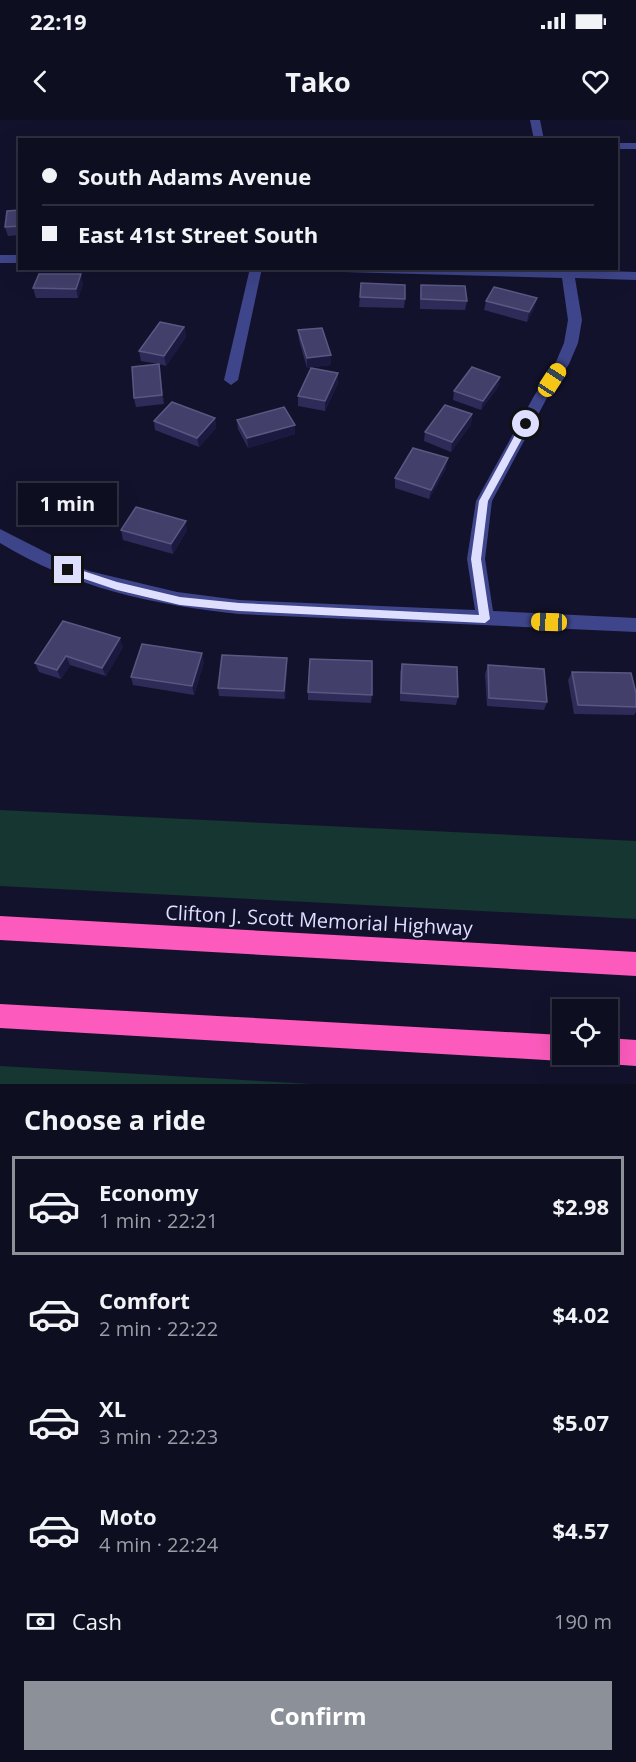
<!DOCTYPE html>
<html lang="en">
<head>
<meta charset="utf-8">
<style>
  :root { --surface:#0e0e21; --page:#1c1c2e; --text:#f1f3f6; --muted:#9b9ca5; --line:#2e2e3f; --accent:#8c9099 }
  body { margin:0; font-family:"Open Sans",sans-serif; background:var(--page); color:var(--text); height:100vh; display:flex; flex-direction:column; font-size:22px; white-space:nowrap }
  * { box-sizing:border-box; margin:0 }
  p { font-size:20px; color:var(--muted) }
  .icon { flex:none; width:33px; height:33px; fill:none; stroke:currentColor; stroke-width:2; stroke-linecap:round; stroke-linejoin:round }
  .map { position:relative; height:964px; overflow:hidden }
  .panel { display:flex; flex-direction:column; background:var(--surface); flex:1 }
  .panel>* { flex:none }
  .banner { position:absolute; left:18px; top:18px; width:600px; height:132px; border-radius:0px; box-shadow:0 6px 24px #0002,0 0 0 2px var(--line); display:grid; align-content:center; height:132px; padding:0 24px; background:var(--surface) }
  .buttons { position:absolute; left:552px; top:879px; display:grid; gap:12px }
  .buttons a { display:grid; place-items:center; width:66px; height:66px; border-radius:0px; background:var(--surface); box-shadow:0 6px 24px #0002,0 0 0 2px var(--line); font-size:30px }
  .end { position:absolute; width:27px; height:27px; margin:-14px; border:8px solid #dedefe; background:#111; box-shadow:0 0 0 3px #111 }
  .from { border-radius:50% }
  .bubble { position:absolute; height:42px; border-radius:0px; background:var(--surface); box-shadow:0 6px 24px #0002,0 0 0 2px var(--line); font-size:20px; font-weight:700; line-height:42px; text-align:center }
  .car { position:absolute; width:18px; height:36px; margin:-18px -9px; border-radius:8px; box-shadow:0 0 4px 2px #0007; background:linear-gradient(#f5c518 24%,#345 0 40%,#f5c518 0 76%,#345 0 86%,#f5c518 0) }
  .banner b { display:flex; align-items:center; gap:21px; height:57px; font-size:22px }
  .banner b+b { border-top:2px solid var(--line) }
  .banner i { width:15px; height:15px; background:var(--text) }
  ul { padding:0; list-style:none }
  li { display:flex; align-items:center; gap:18px; height:99px; margin:0 12px 9px; padding:0 12px; border:3px solid transparent; border-radius:0px }
  li div { flex:1 }
  li b { display:block; font-size:22px }
  li em { font-style:normal; font-weight:700 }
  li.selected { border-color:var(--accent) }
  li>.icon { width:54px; height:54px; stroke-width:1.5 }
  h2 { padding:0 24px; font-size:27px; line-height:72px }
  .pay { display:flex; align-items:center; gap:15px; height:66px; padding:0 24px; font-size:22px }
  .pay p { margin-inline-start:auto }
  .action { display:flex; gap:12px; margin-top:auto; padding:12px 24px }
  .action a { flex:1; height:69px; border-radius:0px; background:var(--accent); color:#fff; font-size:24px; font-weight:700; line-height:69px; text-align:center }
  .status { display:flex; justify-content:space-between; align-items:center; height:42px; padding:0 30px; background:var(--surface); direction:ltr }
  .status svg { height:16px; fill:currentColor }
  header { display:flex; justify-content:space-between; align-items:center; height:78px; padding:0 24px; background:var(--surface); font-size:27px; font-weight:700 }
  .map>svg:first-child { display:block }
  .green { fill:#153631 }
  .lines { fill:none; stroke-linecap:round; stroke-linejoin:round }
  .minor { fill:#3e458a; fill-rule:evenodd }
  .highway { fill:#fc5bbd; fill-rule:evenodd }
  .wall { fill:#2f2b59 }
  .shaded-wall { fill:#1c1940 }
  .building { fill:#423f6b; stroke:#5a5882; stroke-width:1.5 }
  .route { fill:#dedefe }
  .labels { text-anchor:middle; dominant-baseline:central; stroke-width:4.5; stroke-linejoin:round; paint-order:stroke }
  .near-street-label { font-size:20px; fill:#dedefe; stroke:#13122c }
</style>
</head>
<body>
<div class="status"><b>22:19</b><svg viewBox="0 0 49 12"><path d="M0 12V9h3v3zM5 12V6h3v6zM10 12V3h3v9zM15 12V0h3v12zM26 1h20v11H26zM47 4h2v5h-2z"/></svg></div>
<header><svg class="icon" aria-label="back" viewBox="0 0 24 24"><path d="M15 5l-7 7 7 7"/></svg>Tako<svg class="icon" aria-label="heart" viewBox="0 0 24 24"><path d="M12 20l-8-8c-3-5 5-10 8-4 3-6 11-1 8 4z"/></svg></header>
<div class="map">
<svg width="636" height="964" viewBox="0 0 636 964">
  <rect width="100%" height="100%" fill="#13122c"/>
  <g class="green">
    <path d="M 0,690 L 636,721 L 636,799 L 0,766 Z"/>
    <path d="M 0,946 L 312,964 L 0,964 Z"/>
  </g>
  <g class="lines">
    <g class="minor">
      <path d="M 530,0 L 540,0 L 544,20 L 534,20 Z"/>
      <rect x="616" y="23" width="20" height="6"/>
      <rect x="0" y="135" width="20" height="8"/>
      <path d="M 250,148 L 262,148 L 238,260 L 231,265 L 224,260 Z"/>
      <path d="M 337,148 L 573,148 L 574,150 L 636,152 L 636,160 L 575,158 L 582,200 L 578,223 L 569,244 L 548,276 L 492,381 L 485,439 L 493,491 L 636,498 L 636,512 L 239,494 C 155,485 73,468 0,423 L 0,409 L 61,440 L 89,451 L 177,472 L 239,480 L 475,490 L 467,439 L 476,381 L 534,276 L 555,244 L 564,223 L 568,200 L 562,158 L 343,152 Z"/>
    </g>
    <g class="highway">
      <path d="M 0,796 L 636,832 L 636,856 L 0,820 Z"/>
      <path d="M 0,884 L 562,915 L 562,934 L 572,934 L 562,941 L 0,908 Z"/>
      <path d="M 608,918 L 636,920 L 636,946 L 608,944 L 599,940 L 597,934 L 608,934 Z"/>
    </g>
  </g>
  <g class="wall">
    <path d="M 20,90 L 20,115 L 8,116 L 5,107 Z"/>
    <path d="M 361,163 L 405,179 L 404,188 L 359,187 Z"/>
    <path d="M 83,164 L 78,178 L 36,178 L 33,168 Z"/>
    <path d="M 421,165 L 467,181 L 465,190 L 420,189 L 420,174 Z"/>
    <path d="M 537,178 L 534,188 L 527,202 L 484,190 L 486,181 Z"/>
    <path d="M 184,207 L 186,217 L 166,246 L 159,244 L 164,284 L 136,287 L 134,278 L 159,244 L 141,241 L 139,231 Z"/>
    <path d="M 298,210 L 331,235 L 331,245 L 307,248 L 299,220 Z"/>
    <path d="M 500,257 L 498,267 L 481,290 L 453,280 L 454,271 Z"/>
    <path d="M 338,263 L 325,291 L 298,286 L 298,276 Z"/>
    <path d="M 472,294 L 471,304 L 451,332 L 424,321 L 425,312 Z"/>
    <path d="M 215,298 L 216,308 L 199,327 L 155,310 L 154,301 Z"/>
    <path d="M 237,300 L 295,314 L 248,328 L 238,309 Z"/>
    <path d="M 446,348 L 429,379 L 395,368 L 395,358 Z"/>
    <path d="M 121,410 L 187,410 L 173,434 L 123,420 Z"/>
    <path d="M 63,501 L 123,527 L 106,556 L 70,545 L 61,559 L 39,552 L 35,543 Z"/>
    <path d="M 204,542 L 194,575 L 133,565 L 131,557 Z"/>
    <path d="M 402,544 L 458,577 L 456,585 L 400,581 L 400,552 Z"/>
    <path d="M 488,545 L 547,582 L 544,590 L 487,586 L 485,554 Z"/>
    <path d="M 287,547 L 285,579 L 219,576 L 218,568 Z"/>
    <path d="M 572,552 L 636,573 L 636,592 L 634,595 L 574,594 L 568,560 Z"/>
    <path d="M 308,572 L 372,575 L 371,583 L 308,580 Z"/>
  </g>
  <g class="shaded-wall">
    <path d="M 81,154 L 83,164 L 78,178 L 76,169 Z"/>
    <path d="M 537,178 L 534,188 L 527,202 L 529,192 Z"/>
    <path d="M 184,207 L 186,217 L 166,246 L 164,236 Z"/>
    <path d="M 331,235 L 331,245 L 307,248 L 307,238 Z"/>
    <path d="M 159,244 L 161,254 L 164,284 L 162,275 Z"/>
    <path d="M 338,253 L 338,263 L 325,291 L 325,281 Z"/>
    <path d="M 500,257 L 498,267 L 481,290 L 483,281 Z"/>
    <path d="M 472,294 L 471,304 L 451,332 L 452,322 Z"/>
    <path d="M 215,298 L 216,308 L 199,327 L 197,318 Z"/>
    <path d="M 295,305 L 295,314 L 248,328 L 247,318 Z"/>
    <path d="M 448,338 L 446,348 L 429,379 L 431,370 Z"/>
    <path d="M 186,401 L 187,410 L 173,434 L 171,424 Z"/>
    <path d="M 120,518 L 123,527 L 106,556 L 102,548 Z"/>
    <path d="M 202,533 L 204,542 L 194,575 L 192,566 Z"/>
    <path d="M 66,536 L 70,545 L 61,559 L 57,550 Z"/>
    <path d="M 287,538 L 287,547 L 285,579 L 284,571 Z"/>
  </g>
  <g class="building">
    <path d="M 20,90 L 20,106 L 5,107 L 7,91 Z"/>
    <path d="M 39,154 L 81,154 L 76,169 L 33,168 Z"/>
    <path d="M 361,163 L 405,165 L 405,179 L 360,177 Z"/>
    <path d="M 421,165 L 465,166 L 467,181 L 421,179 Z"/>
    <path d="M 494,167 L 537,178 L 529,192 L 486,181 Z"/>
    <path d="M 160,202 L 184,207 L 164,236 L 139,231 Z"/>
    <path d="M 322,208 L 331,235 L 307,238 L 298,210 Z"/>
    <path d="M 159,244 L 162,275 L 134,278 L 132,247 Z"/>
    <path d="M 472,247 L 500,257 L 483,281 L 454,271 Z"/>
    <path d="M 311,248 L 338,253 L 325,281 L 298,276 Z"/>
    <path d="M 172,282 L 215,298 L 197,318 L 154,301 Z"/>
    <path d="M 445,285 L 472,294 L 452,322 L 425,312 Z"/>
    <path d="M 284,287 L 295,305 L 247,318 L 237,300 Z"/>
    <path d="M 413,328 L 448,338 L 431,370 L 395,358 Z"/>
    <path d="M 136,387 L 186,401 L 171,424 L 121,410 Z"/>
    <path d="M 63,501 L 120,518 L 102,548 L 66,536 L 57,550 L 35,543 Z"/>
    <path d="M 142,524 L 202,533 L 192,566 L 131,557 Z"/>
    <path d="M 222,535 L 287,538 L 284,571 L 218,568 Z"/>
    <path d="M 310,539 L 372,541 L 372,575 L 308,572 Z"/>
    <path d="M 402,544 L 457,547 L 458,577 L 401,573 Z"/>
    <path d="M 488,545 L 544,549 L 547,582 L 489,578 Z"/>
    <path d="M 572,552 L 631,553 L 636,573 L 636,587 L 578,585 Z"/>
  </g>
  <path class="route" d="M 526,301 L 530,304 L 488,381 L 481,439 L 490,499 L 485,503 L 239,491 L 180,485 L 117,470 L 64,452 L 63,450 L 68,446 L 117,462 L 180,477 L 239,483 L 479,495 L 471,439 L 479,381 L 521,304 Z"/>
  <g class="labels">
    <g class="near-street-label">
      <text transform="translate(319 800) rotate(3)">Clifton J. Scott Memorial Highway</text>
    </g>
  </g>
</svg>
<div class="buttons">
<a><svg class="icon" aria-label="locate" viewBox="0 0 24 24"><circle cx="12" cy="12" r="6"/><path d="M12 2v4M12 18v4M2 12h4M18 12h4"/></svg></a>
</div>
<i class="end from" style="left:526px;top:304px"></i>
<i class="end" style="left:68px;top:450px"></i>
<div class="bubble" style="left:18px;top:363px;width:99px">1 min</div>
<i class="car" style="left:552px;top:260px;rotate:33deg"></i>
<i class="car" style="left:549px;top:502px;rotate:272deg"></i>
<div class="banner">
<b><i class="from"></i>South Adams Avenue</b>
<b><i></i>East 41st Street South</b>
</div>
</div>
<section class="panel">
<h2>Choose a ride</h2>
<ul>
<li class="selected"><svg class="icon" aria-label="car" viewBox="0 0 24 24"><path d="M5 17H2v-5l4-1 3-4h7l3 4 3 1v5h-3M9 17h6M6 11h13"/><circle cx="7" cy="17" r="2"/><circle cx="17" cy="17" r="2"/></svg><div><b>Economy</b><p>1 min · 22:21</p></div><em>$2.98</em></li>
<li><svg class="icon" aria-label="car" viewBox="0 0 24 24"><path d="M5 17H2v-5l4-1 3-4h7l3 4 3 1v5h-3M9 17h6M6 11h13"/><circle cx="7" cy="17" r="2"/><circle cx="17" cy="17" r="2"/></svg><div><b>Comfort</b><p>2 min · 22:22</p></div><em>$4.02</em></li>
<li><svg class="icon" aria-label="car" viewBox="0 0 24 24"><path d="M5 17H2v-5l4-1 3-4h7l3 4 3 1v5h-3M9 17h6M6 11h13"/><circle cx="7" cy="17" r="2"/><circle cx="17" cy="17" r="2"/></svg><div><b>XL</b><p>3 min · 22:23</p></div><em>$5.07</em></li>
<li><svg class="icon" aria-label="car" viewBox="0 0 24 24"><path d="M5 17H2v-5l4-1 3-4h7l3 4 3 1v5h-3M9 17h6M6 11h13"/><circle cx="7" cy="17" r="2"/><circle cx="17" cy="17" r="2"/></svg><div><b>Moto</b><p>4 min · 22:24</p></div><em>$4.57</em></li>
</ul>
<div class="pay"><svg class="icon" aria-label="cash" viewBox="0 0 24 24"><path d="M3 7h18v10H3z"/><circle cx="12" cy="12" r="2"/></svg>Cash<p>190 m</p></div>
<div class="action"><a>Confirm</a></div>
</section>
</body>
</html>
